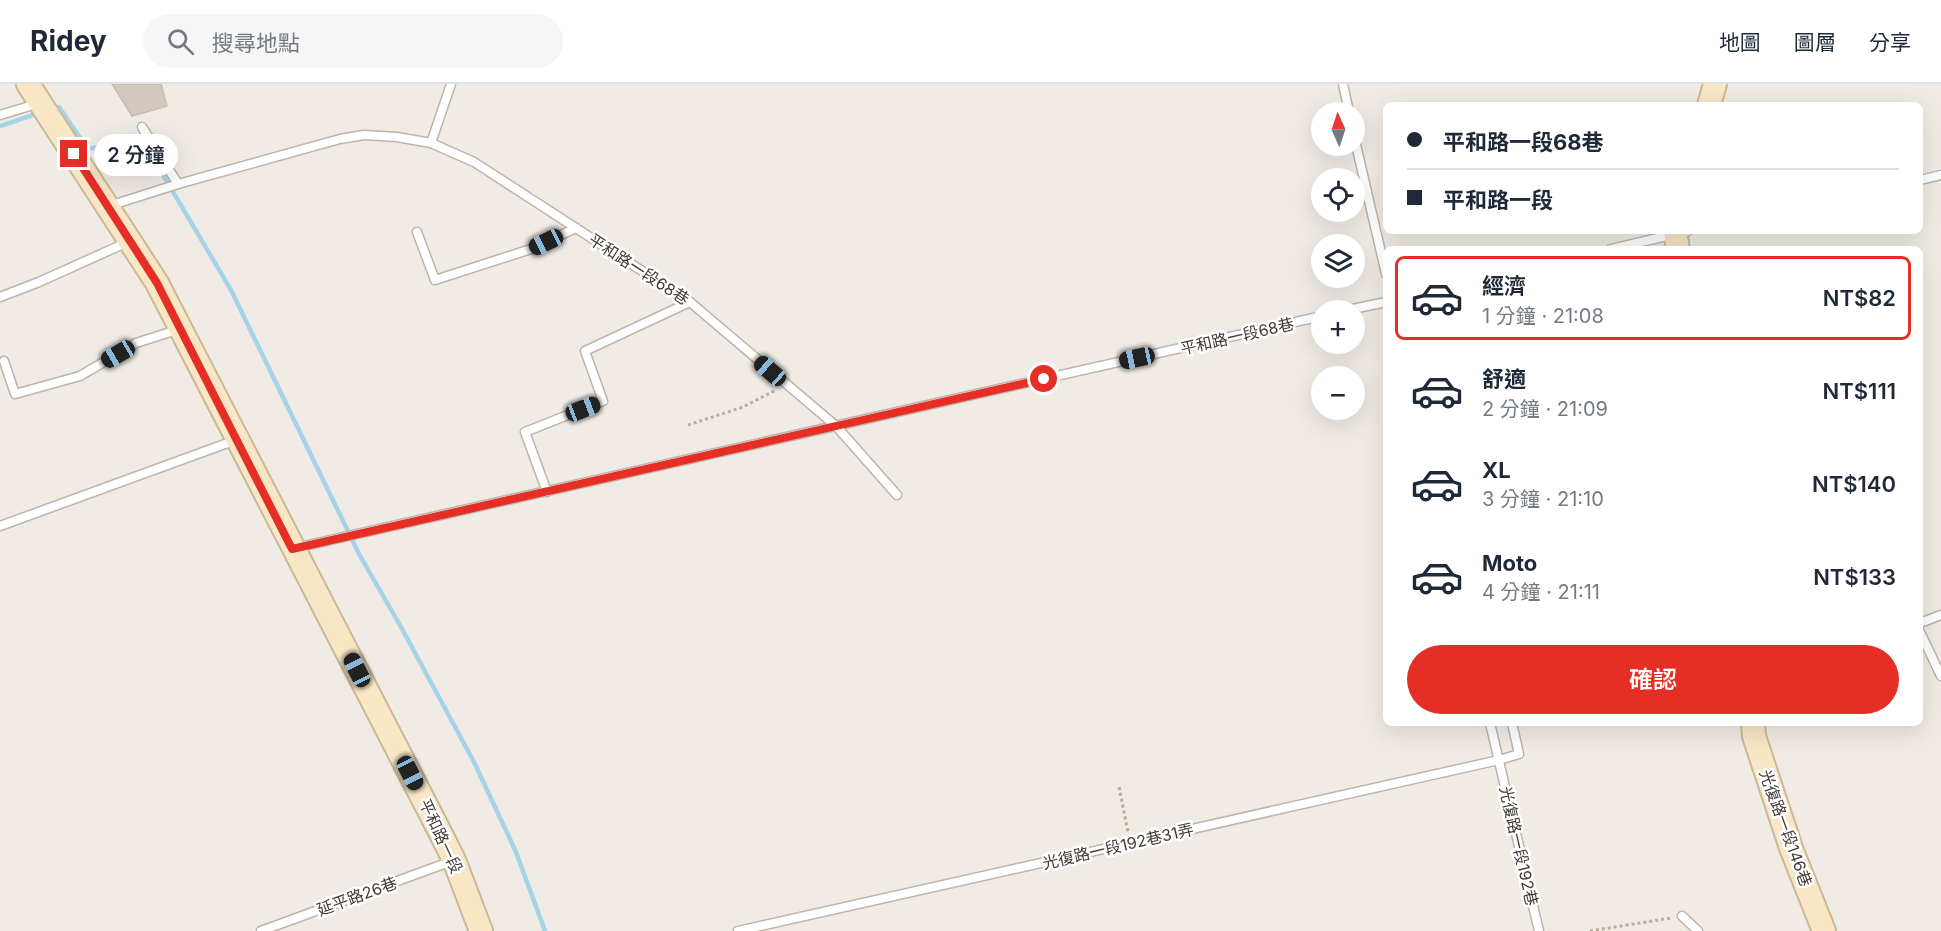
<!DOCTYPE html>
<html lang="zh-TW">
<head>
<meta charset="utf-8">
<style>
  :root { --surface:#fff; --page:#f6f6f7; --text:#1f2937; --muted:#747a83; --line:#e0e1e3; --accent:#e42e26 }
  body { margin:0; font-family:Inter,"Noto Sans TC",sans-serif; background:var(--page); color:var(--text); height:100vh; display:flex; flex-direction:column; font-size:22px; white-space:nowrap }
  * { box-sizing:border-box; margin:0 }
  p { font-size:20px; color:var(--muted) }
  .icon { flex:none; width:33px; height:33px; fill:none; stroke:currentColor; stroke-width:2; stroke-linecap:round; stroke-linejoin:round }
  .map { position:relative; flex:1; overflow:hidden }
  .sheet { position:absolute; left:1383px; top:162px; width:540px; height:480px; display:flex; flex-direction:column; background:var(--surface); border-radius:9px; box-shadow:0 6px 24px #0002 }
  .sheet>* { flex:none }
  .hud { position:absolute; left:1383px; top:18px; width:540px; height:132px; border-radius:9px; box-shadow:0 6px 24px #0002; display:grid; align-content:center; height:132px; padding:0 24px; background:var(--surface) }
  .needle { width:39px; rotate:357deg }
  .fabs { position:absolute; left:1311px; top:18px; display:grid; gap:12px }
  .fabs a { display:grid; place-items:center; width:54px; height:54px; border-radius:50%; background:var(--surface); box-shadow:0 6px 24px #0002; font-size:30px }
  .end { position:absolute; width:27px; height:27px; margin:-14px; border:8px solid #e42e26; background:#fff; box-shadow:0 0 0 3px #fff }
  .from { border-radius:50% }
  .bubble { position:absolute; height:42px; border-radius:21px; background:var(--surface); box-shadow:0 6px 24px #0002; font-size:20px; font-weight:600; line-height:42px; text-align:center }
  .car { position:absolute; width:18px; height:36px; margin:-18px -9px; border-radius:8px; box-shadow:0 0 4px 2px #0007; background:linear-gradient(#222 24%,#8ab4d8 0 40%,#222 0 76%,#8ab4d8 0 86%,#222 0) }
  .hud b { display:flex; align-items:center; gap:21px; height:57px; font-size:22px }
  .hud b+b { border-top:2px solid var(--line) }
  .hud i { width:15px; height:15px; background:var(--text) }
  ul { padding:10px 0 0; list-style:none }
  li { display:flex; align-items:center; gap:18px; height:84px; margin:0 12px 9px; padding:0 12px; border:3px solid transparent; border-radius:9px }
  li div { flex:1 }
  li b { display:block; font-size:22px }
  li em { font-style:normal; font-weight:600 }
  li.current { border-color:var(--accent) }
  li>.icon { width:54px; height:54px; stroke-width:1.5 }
  .action { display:flex; gap:12px; margin-top:auto; padding:12px 24px }
  .action a { flex:1; height:69px; border-radius:36px; background:var(--accent); color:#fff; font-size:24px; font-weight:600; line-height:69px; text-align:center }
  header { display:flex; align-items:center; gap:36px; box-sizing:border-box; height:84px; padding:0 30px; background:var(--surface); border-bottom:2px solid var(--line) }
  header strong { font-size:28px }
  nav { display:flex; gap:33px; margin-inline-start:auto; font-size:21px }
  .search { width:420px; height:54px; background:var(--page); display:flex; align-items:center; gap:15px; box-sizing:border-box; padding:0 21px; border-radius:33px; color:var(--muted); font-size:22px }
  .map>svg:first-child { display:block }
  .lines { fill:none; stroke-linecap:round; stroke-linejoin:round }
  .stream { stroke:#a5d4e8; stroke-width:4.5 }
  .building { fill:#d3c8bd; stroke:#cabcae; stroke-width:1.5 }
  .lane-casing { stroke:#bdb4aa; stroke-width:11 }
  .secondary-casing { stroke:#cbb897; stroke-width:26 }
  .path { stroke:#baab9a; stroke-width:3; stroke-dasharray:3 3; stroke-linecap:butt }
  .lane { stroke:#fff; stroke-width:8 }
  .secondary { stroke:#f8e6c5; stroke-width:22 }
  .route { stroke:#e42e26; stroke-width:8 }
  .labels { text-anchor:middle; dominant-baseline:central; stroke-width:5; stroke-linejoin:round; paint-order:stroke }
  .street-label { font-size:16px; fill:#413b34; stroke:#fff }
</style>
</head>
<body>
<header>
<strong>Ridey</strong>
<div class="search"><svg class="icon" aria-label="search" viewBox="0 0 24 24"><circle cx="10" cy="10" r="6"/><path d="M15 15l6 6"/></svg>搜尋地點</div>
<nav><a>地圖</a><a>圖層</a><a>分享</a></nav>
</header>
<div class="map">
<svg width="1941" height="847" viewBox="0 0 1941 847">
  <rect width="100%" height="100%" fill="#f0ebe4"/>
  <g class="lines">
    <g class="stream">
      <path d="M 53,25 L 59,23 L 88,65 C 104,63 128,50 143,57 L 231,206 L 359,470 L 401,543 L 474,678 L 516,768 L 545,847"/>
      <path d="M 0,42 L 39,29"/>
    </g>
  </g>
  <path class="building" d="M 112,0 L 161,0 L 167,22 L 132,32 Z"/>
  <g class="lines">
    <defs>
      <g id="lane">
        <path d="M 1343,0 L 1349,28"/>
        <path d="M 0,31 L 40,19"/>
        <path d="M 142,43 L 178,100"/>
        <path d="M 1354,52 L 1386,190"/>
        <path d="M 431,59 L 451,0"/>
        <path d="M 1920,96 L 1941,91"/>
        <path d="M 109,122 L 178,100 L 340,55 L 364,51 L 397,53 L 431,59 L 474,78 L 690,218 L 836,342 L 897,411"/>
        <path d="M 417,148 L 435,196 L 531,165 L 576,144"/>
        <path d="M 1611,165 L 1688,147"/>
        <path d="M 0,213 L 39,198 L 130,157"/>
        <path d="M 1348,226 L 1386,218"/>
        <path d="M 4,277 L 15,310 L 80,292 L 136,259 L 180,245"/>
        <path d="M 547,408 L 525,348 L 603,317 L 585,267 L 690,218"/>
        <path d="M 0,442 L 236,356"/>
        <path d="M 295,464 L 1322,232"/>
        <path d="M 1920,539 L 1941,531"/>
        <path d="M 1920,548 L 1941,592"/>
        <path d="M 1490,639 L 1539,847"/>
        <path d="M 1682,832 L 1698,847"/>
        <path d="M 261,847 L 452,777"/>
        <path d="M 738,847 L 1499,676 L 1519,670 L 1512,639"/>
      </g>
      <g id="secondary">
        <path d="M 28,0 L 157,199 L 441,750 L 454,776 L 481,847"/>
        <path d="M 1709,21 L 1715,0"/>
        <path d="M 1675,147 L 1678,165"/>
        <path d="M 1753,639 L 1754,652 L 1791,764 L 1824,847"/>
      </g>
    </defs>
    <use href="#lane" class="lane-casing"/>
    <use href="#secondary" class="secondary-casing"/>
    <g class="path">
      <path d="M 688,341 L 743,323 L 776,306"/>
      <path d="M 1119,703 L 1128,748"/>
      <path d="M 1590,847 L 1671,834"/>
    </g>
    <use href="#lane" class="lane"/>
    <use href="#secondary" class="secondary"/>
  </g>
  <g class="lines">
    <path class="route" d="M 74,70 L 157,199 L 292,465 L 1044,295"/>
  </g>
  <g class="labels">
    <g class="street-label">
      <text transform="translate(639 185) rotate(33)">平和路一段68巷</text>
      <text transform="translate(1237 252) rotate(-13)">平和路一段68巷</text>
      <text transform="translate(1786 744) rotate(70)">光復路一段146巷</text>
      <text transform="translate(441 752) rotate(65)">平和路一段</text>
      <text transform="translate(1118 762) rotate(-13)">光復路一段192巷31弄</text>
      <text transform="translate(1519 762) rotate(77)">光復路一段192巷</text>
      <text transform="translate(357 812) rotate(-20)">延平路26巷</text>
    </g>
  </g>
</svg>
<div class="fabs">
<a><svg class="needle" viewBox="-14 -14 28 28"><path d="M0-13l5 13h-10z" fill="#e53935"/><path d="M0 13l5-13h-10z" fill="#747a83"/></svg></a>
<a><svg class="icon" aria-label="locate" viewBox="0 0 24 24"><circle cx="12" cy="12" r="6"/><path d="M12 2v4M12 18v4M2 12h4M18 12h4"/></svg></a>
<a><svg class="icon" aria-label="layers" viewBox="0 0 24 24"><path d="M12 4l9 5-9 5-9-5zM3 14l9 5 9-5"/></svg></a>
<a>+</a>
<a>−</a>
</div>
<i class="end from" style="left:1044px;top:295px"></i>
<i class="end" style="left:74px;top:70px"></i>
<div class="bubble" style="left:94px;top:50px;width:84px">2 分鐘</div>
<i class="car" style="left:546px;top:158px;rotate:244deg"></i>
<i class="car" style="left:118px;top:270px;rotate:240deg"></i>
<i class="car" style="left:1137px;top:274px;rotate:258deg"></i>
<i class="car" style="left:770px;top:287px;rotate:311deg"></i>
<i class="car" style="left:583px;top:325px;rotate:69deg"></i>
<i class="car" style="left:357px;top:586px;rotate:333deg"></i>
<i class="car" style="left:410px;top:689px;rotate:153deg"></i>
<div class="hud">
<b><i class="from"></i>平和路一段68巷</b>
<b><i></i>平和路一段</b>
</div>
<section class="sheet">
<ul>
<li class="current"><svg class="icon" aria-label="car" viewBox="0 0 24 24"><path d="M5 17H2v-5l4-1 3-4h7l3 4 3 1v5h-3M9 17h6M6 11h13"/><circle cx="7" cy="17" r="2"/><circle cx="17" cy="17" r="2"/></svg><div><b>經濟</b><p>1 分鐘 · 21:08</p></div><em>NT$82</em></li>
<li><svg class="icon" aria-label="car" viewBox="0 0 24 24"><path d="M5 17H2v-5l4-1 3-4h7l3 4 3 1v5h-3M9 17h6M6 11h13"/><circle cx="7" cy="17" r="2"/><circle cx="17" cy="17" r="2"/></svg><div><b>舒適</b><p>2 分鐘 · 21:09</p></div><em>NT$111</em></li>
<li><svg class="icon" aria-label="car" viewBox="0 0 24 24"><path d="M5 17H2v-5l4-1 3-4h7l3 4 3 1v5h-3M9 17h6M6 11h13"/><circle cx="7" cy="17" r="2"/><circle cx="17" cy="17" r="2"/></svg><div><b>XL</b><p>3 分鐘 · 21:10</p></div><em>NT$140</em></li>
<li><svg class="icon" aria-label="car" viewBox="0 0 24 24"><path d="M5 17H2v-5l4-1 3-4h7l3 4 3 1v5h-3M9 17h6M6 11h13"/><circle cx="7" cy="17" r="2"/><circle cx="17" cy="17" r="2"/></svg><div><b>Moto</b><p>4 分鐘 · 21:11</p></div><em>NT$133</em></li>
</ul>
<div class="action"><a>確認</a></div>
</section>
</div>
</body>
</html>
